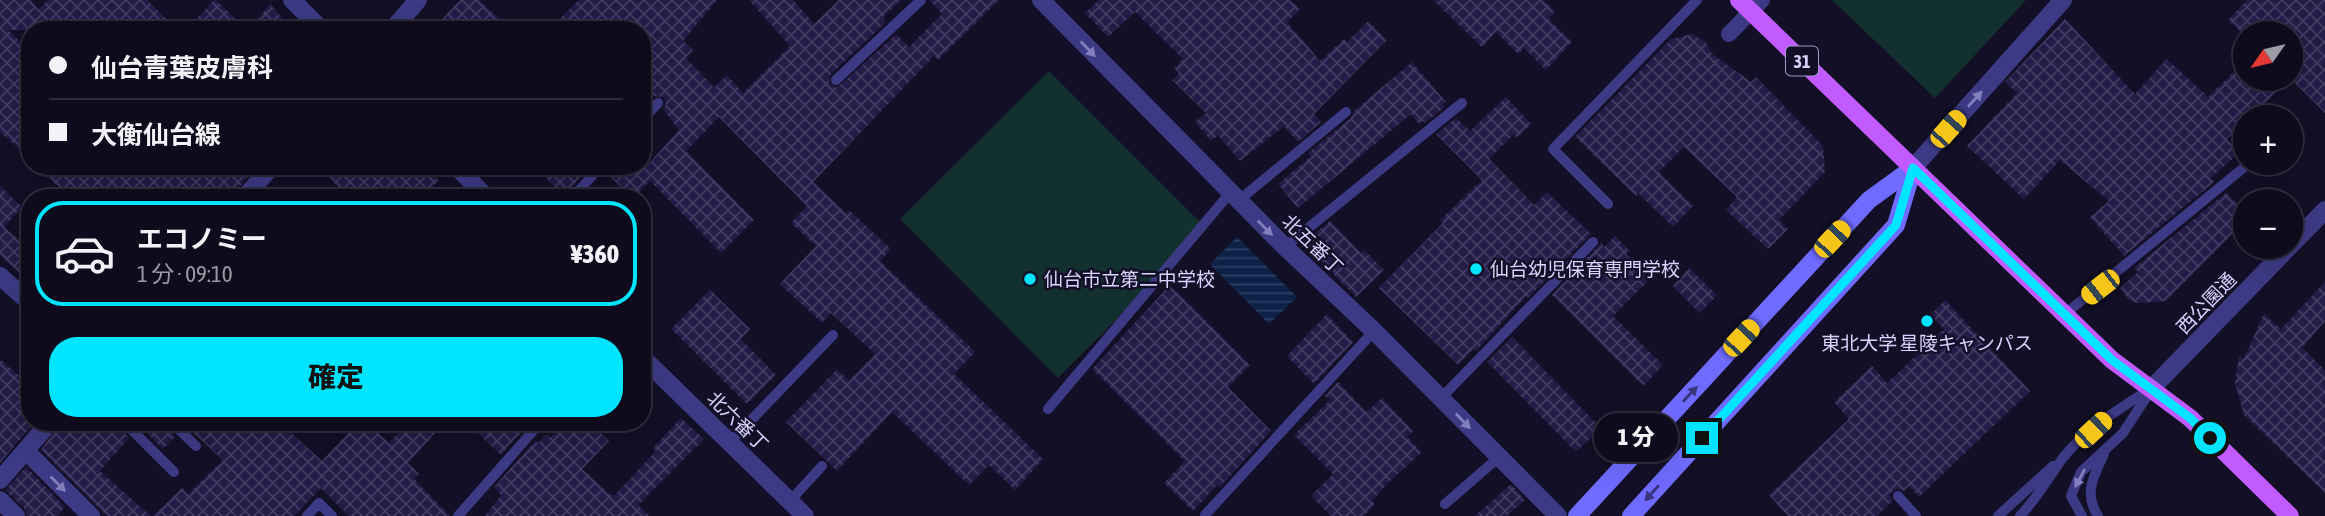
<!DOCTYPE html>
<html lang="ja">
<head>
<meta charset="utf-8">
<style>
  :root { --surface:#0e0b1c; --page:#1c1929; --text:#f1f3f6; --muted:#9b9ba3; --line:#2e2b3b; --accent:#00e5ff }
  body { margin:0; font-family:"Asap Condensed","Noto Sans JP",sans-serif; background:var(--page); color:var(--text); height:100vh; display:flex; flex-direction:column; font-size:26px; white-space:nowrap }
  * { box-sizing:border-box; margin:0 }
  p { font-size:23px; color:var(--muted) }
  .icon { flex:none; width:38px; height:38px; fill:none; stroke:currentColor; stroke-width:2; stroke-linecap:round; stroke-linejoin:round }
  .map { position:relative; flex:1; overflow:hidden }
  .side { position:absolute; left:21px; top:189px; width:630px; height:242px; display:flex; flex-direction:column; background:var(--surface); border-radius:28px; box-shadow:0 7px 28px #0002,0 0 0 2px var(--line) }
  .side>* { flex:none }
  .guide { position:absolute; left:21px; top:21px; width:630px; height:154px; border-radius:28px; box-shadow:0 7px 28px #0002,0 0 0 2px var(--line); display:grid; align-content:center; height:154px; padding:0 28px; background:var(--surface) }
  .needle { width:46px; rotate:236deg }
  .tools { position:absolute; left:2233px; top:21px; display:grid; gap:14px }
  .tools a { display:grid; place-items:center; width:70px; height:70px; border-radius:50%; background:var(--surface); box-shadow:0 7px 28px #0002,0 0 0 2px var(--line); font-size:35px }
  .end { position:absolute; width:32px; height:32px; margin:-16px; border:9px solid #00e5ff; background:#111; box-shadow:0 0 0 4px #111 }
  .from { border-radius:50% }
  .bubble { position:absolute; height:49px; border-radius:24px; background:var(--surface); box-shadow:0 7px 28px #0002,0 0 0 2px var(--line); font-size:23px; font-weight:800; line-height:49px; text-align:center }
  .car { position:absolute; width:21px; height:42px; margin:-21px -10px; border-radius:9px; box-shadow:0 0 5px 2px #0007; background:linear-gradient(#f5c518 24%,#345 0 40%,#f5c518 0 76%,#345 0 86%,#f5c518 0) }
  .guide b { display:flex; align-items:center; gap:24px; height:66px; font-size:26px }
  .guide b+b { border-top:2px solid var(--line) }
  .guide i { width:18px; height:18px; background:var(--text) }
  ul { padding:12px 0 0; list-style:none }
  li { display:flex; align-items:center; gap:21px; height:105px; margin:0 14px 10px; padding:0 14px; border:4px solid transparent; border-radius:28px }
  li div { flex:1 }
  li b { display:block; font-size:26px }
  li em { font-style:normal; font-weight:800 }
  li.selected { border-color:var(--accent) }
  li>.icon { width:63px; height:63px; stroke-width:1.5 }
  .primary-button { display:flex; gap:14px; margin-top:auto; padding:14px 28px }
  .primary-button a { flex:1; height:80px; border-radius:28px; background:var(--accent); color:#111; font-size:28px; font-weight:800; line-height:80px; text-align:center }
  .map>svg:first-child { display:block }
  .pitch { fill:#12302f }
  .water { fill:url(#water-rules) }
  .building { fill:url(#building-cross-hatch) }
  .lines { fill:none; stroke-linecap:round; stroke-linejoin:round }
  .service { stroke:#3d3a85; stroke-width:10 }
  .pedestrian { stroke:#3d3a85; stroke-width:16 }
  .minor { stroke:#3d3a85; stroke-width:18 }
  .tertiary { stroke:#3d3a85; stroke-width:18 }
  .secondary { stroke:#6f6bff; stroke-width:18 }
  .primary { stroke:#c25bff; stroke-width:18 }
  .oneway { fill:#837fbc }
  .oneway2 { fill:#38347d }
  .route { stroke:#00e5ff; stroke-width:9 }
  .poi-dot { fill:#00e5ff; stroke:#130f26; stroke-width:2.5 }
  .labels { text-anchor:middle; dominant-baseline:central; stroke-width:5; stroke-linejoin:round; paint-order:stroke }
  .shield { fill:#130f26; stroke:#9e99be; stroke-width:2 }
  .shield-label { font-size:18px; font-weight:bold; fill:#d9d4ff }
  .street-label { font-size:19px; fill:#d9d4ff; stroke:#130f26 }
  .poi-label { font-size:19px; fill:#d9d4ff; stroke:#130f26; text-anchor:start }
</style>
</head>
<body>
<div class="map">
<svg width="2325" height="516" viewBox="0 0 2325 516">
  <defs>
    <pattern id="water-rules" width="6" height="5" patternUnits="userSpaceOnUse" patternTransform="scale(1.75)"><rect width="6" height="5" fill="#0c2248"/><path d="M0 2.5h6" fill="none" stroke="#2f4163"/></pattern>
    <pattern id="building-cross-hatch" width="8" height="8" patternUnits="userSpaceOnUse" patternTransform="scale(1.75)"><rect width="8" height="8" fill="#241b47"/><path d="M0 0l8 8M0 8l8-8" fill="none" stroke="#433b63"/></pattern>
  </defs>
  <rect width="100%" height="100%" fill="#130f26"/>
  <g class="pitch">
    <path d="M 1832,0 L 2026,0 L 1935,98 Z"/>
    <path d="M 1049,71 L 1207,229 L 1058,378 L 900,219 Z"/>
  </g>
  <path class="water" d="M 1237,237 L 1297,297 L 1269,324 L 1210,264 Z"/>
  <g class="building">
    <path d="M 0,0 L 31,0 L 38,9 L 49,0 L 147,0 L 178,30 L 8,30 L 30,51 L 30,159 L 0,132 Z"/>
    <path d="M 214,0 L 216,0 L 247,30 L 186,30 Z"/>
    <path d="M 460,0 L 479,0 L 511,30 L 432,30 Z"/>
    <path d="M 579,0 L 717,0 L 683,41 L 693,50 L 686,58 L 714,87 L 727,75 L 743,93 L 790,46 L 749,0 L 793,0 L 814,24 L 839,0 L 901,0 L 884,16 L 885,23 L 830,75 L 829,82 L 837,88 L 896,34 L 909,47 L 942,14 L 929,0 L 999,0 L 938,60 L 934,56 L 813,182 L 846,213 L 849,210 L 891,249 L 880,261 L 975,352 L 954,374 L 1043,459 L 1015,490 L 989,465 L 969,485 L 892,412 L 837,471 L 786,422 L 837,369 L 849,381 L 875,354 L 831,313 L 822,323 L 780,284 L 816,246 L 791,223 L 807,206 L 719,117 L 686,151 L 754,220 L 721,253 L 650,181 L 633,198 L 606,173 L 609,166 L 645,168 L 679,130 L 663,109 L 666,104 L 663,97 L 652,96 L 642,108 L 642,30 L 548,30 Z"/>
    <path d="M 1099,0 L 1290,0 L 1300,9 L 1287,22 L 1320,61 L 1344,39 L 1347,42 L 1368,21 L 1387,40 L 1314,114 L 1321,122 L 1298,142 L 1284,126 L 1240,161 L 1218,135 L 1211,141 L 1195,122 L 1206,113 L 1172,80 L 1179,73 L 1174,68 L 1183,59 L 1135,12 L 1108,37 L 1085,13 Z"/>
    <path d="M 1433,0 L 1543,0 L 1555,11 L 1548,18 L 1572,42 L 1546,70 L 1524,48 L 1518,54 L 1496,32 L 1482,47 Z"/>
    <path d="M 2247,0 L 2325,0 L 2325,113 L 2291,79 L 2291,33 L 2242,33 L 2228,20 Z"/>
    <path d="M 270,4 L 292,30 L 249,30 Z"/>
    <path d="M 2065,19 L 2135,94 L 2167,59 L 2208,97 L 2245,61 L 2245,79 L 2290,79 L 2250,117 L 2245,117 L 2245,121 L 2227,139 L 2239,153 L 2211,178 L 2214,182 L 2124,256 L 2090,217 L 2109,201 L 2060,160 L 2024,199 L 1967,146 L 2017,93 L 2005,82 Z"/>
    <path d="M 1692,34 L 1706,42 L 1712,54 L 1751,82 L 1756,77 L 1823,146 L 1825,172 L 1779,220 L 1788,229 L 1768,249 L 1726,210 L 1737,197 L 1684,147 L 1659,172 L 1693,206 L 1673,227 L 1638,193 L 1636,196 L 1575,137 L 1671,39 Z"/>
    <path d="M 1412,62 L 1446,102 L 1442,104 L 1445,107 L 1425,123 L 1423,121 L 1419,124 L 1411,114 L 1298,208 L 1278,184 L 1311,156 L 1308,153 L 1351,118 L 1354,111 Z"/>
    <path d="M 1506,97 L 1531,124 L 1517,138 L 1514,134 L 1489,159 L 1534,205 L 1547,192 L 1591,234 L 1528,298 L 1526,296 L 1476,351 L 1473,349 L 1458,365 L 1379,288 L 1443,223 L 1440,220 L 1482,180 L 1436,134 L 1456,118 L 1470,131 Z"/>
    <path d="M 37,166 L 177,166 L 187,176 L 196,166 L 257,166 L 230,198 L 121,198 L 109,187 L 100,198 L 70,198 Z"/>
    <path d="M 319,166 L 427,166 L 439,181 L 420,198 L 348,198 Z"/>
    <path d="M 533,166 L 590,166 L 564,196 Z"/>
    <path d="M 0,186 L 22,207 L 4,227 L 30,250 L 30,283 L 0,255 Z"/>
    <path d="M 2226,193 L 2245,211 L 2245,221 L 2166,301 L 2137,303 L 2129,300 L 2120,288 L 2138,272 L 2134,268 Z"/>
    <path d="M 1330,221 L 1361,253 L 1364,250 L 1384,270 L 1356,297 L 1303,243 Z"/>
    <path d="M 1615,236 L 1630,251 L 1626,254 L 1650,279 L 1613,316 L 1663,365 L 1643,386 L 1552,295 L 1601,243 L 1604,247 Z"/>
    <path d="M 1689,268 L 1717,295 L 1700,313 L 1673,286 Z"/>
    <path d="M 2325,282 L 2325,321 L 2302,348 L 2325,370 L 2325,493 L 2244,415 L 2235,383 L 2239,356 L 2244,358 L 2264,314 L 2281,329 Z"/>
    <path d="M 1170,285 L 1250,365 L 1228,387 L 1271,431 L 1219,488 L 1217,485 L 1193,511 L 1164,483 L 1185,461 L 1092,369 Z"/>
    <path d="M 710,290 L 750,329 L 741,339 L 776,375 L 747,404 L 671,329 Z"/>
    <path d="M 1945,300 L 2030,391 L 1919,497 L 1909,486 L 1904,491 L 1896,489 L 1890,494 L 1892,501 L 1877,516 L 1788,516 L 1769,495 L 1849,419 L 1834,402 L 1872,366 L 1887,383 L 1944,329 L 1930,315 Z"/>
    <path d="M 1327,314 L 1353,342 L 1314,384 L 1287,356 Z"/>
    <path d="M 1512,337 L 1601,428 L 1576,452 L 1487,362 Z"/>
    <path d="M 0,359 L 30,385 L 30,422 L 35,422 L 0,463 Z"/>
    <path d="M 1338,382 L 1367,412 L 1382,398 L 1413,431 L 1407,437 L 1422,452 L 1388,483 L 1372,501 L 1375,504 L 1364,516 L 1331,516 L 1311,496 L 1333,474 L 1294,435 L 1330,400 L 1325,396 Z"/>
    <path d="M 681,418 L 704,439 L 638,505 L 649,516 L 485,516 L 501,495 L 494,487 L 536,440 L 538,443 L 546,435 L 550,438 L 566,422 L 589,422 L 609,441 L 582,469 L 613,497 L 656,451 L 653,448 Z"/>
    <path d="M 61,422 L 116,422 L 129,438 L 100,471 L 151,516 L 107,516 L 41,450 Z"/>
    <path d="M 135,422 L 163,422 L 175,437 L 163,449 Z"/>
    <path d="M 182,422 L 279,422 L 322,461 L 358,422 L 366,422 L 389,443 L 408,422 L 445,422 L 408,463 L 419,474 L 414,479 L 450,516 L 349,516 L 321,488 L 294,516 L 153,516 L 182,488 L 188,494 L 223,460 Z"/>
    <path d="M 466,422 L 517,422 L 524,429 L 501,455 Z"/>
    <path d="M 26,467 L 65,507 L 57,516 L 27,516 L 24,508 L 5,490 Z"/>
    <path d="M 1511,484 L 1525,500 L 1507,516 L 1475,516 Z"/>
  </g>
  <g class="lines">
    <g class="service">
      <path d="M 836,80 L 921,0"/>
      <path d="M 642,120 L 658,103"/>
      <path d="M 572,198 L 601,166"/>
      <path d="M 1238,201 L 1346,112"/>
      <path d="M 1608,204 L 1553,149 L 1697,0"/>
      <path d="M 1285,247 L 1462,103"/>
      <path d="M 2065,314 L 2247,165"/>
      <path d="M 1441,398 L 1593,242"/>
      <path d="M 1048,409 L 1230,193"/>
      <path d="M 124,422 L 174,472"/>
      <path d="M 171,422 L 196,446"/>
      <path d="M 730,442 L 833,335"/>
      <path d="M 1898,496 L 1916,516"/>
      <path d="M 790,501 L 822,466"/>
      <path d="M 1445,504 L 1498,458"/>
      <path d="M 1205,515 L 1374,331"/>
      <path d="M 307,516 L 319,503 L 332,516"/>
      <path d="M 458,516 L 541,422"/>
      <path d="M 1998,516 L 2053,466"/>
      <path d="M 2020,516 C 2037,498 2048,479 2062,459 C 2085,429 2121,408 2152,388"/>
      <path d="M 2082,516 L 2071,496 L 2081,472 L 2123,433 L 2149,393"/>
      <path d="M 2098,516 C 2083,493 2094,476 2104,454"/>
    </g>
    <path class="pedestrian" d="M 1729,34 L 1762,0"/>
    <g class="minor">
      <path d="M 1041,0 L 1285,247 L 1374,331 L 1558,516"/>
      <path d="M 1913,168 L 2063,0"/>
      <path d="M 0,276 L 30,303"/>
      <path d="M 26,451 L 91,516"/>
      <path d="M 0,500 L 16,516"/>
    </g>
    <g class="tertiary">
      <path d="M 292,0 L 322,30"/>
      <path d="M 392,30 L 418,0"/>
      <path d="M 456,166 L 487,198"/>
      <path d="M 244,198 L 272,166"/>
      <path d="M 2291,245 L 2325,210"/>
      <path d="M 642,357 L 805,516"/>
      <path d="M 2152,388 L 2289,247"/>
      <path d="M 0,480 L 50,422"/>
    </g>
    <g class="secondary">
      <path d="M 1577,516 L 1869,200 L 1913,168"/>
      <path d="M 1631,516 L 1896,225 L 1913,168"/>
    </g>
    <path class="primary" d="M 1739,0 L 2112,360 L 2190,418 L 2290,516"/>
  </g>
  <defs><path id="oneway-solid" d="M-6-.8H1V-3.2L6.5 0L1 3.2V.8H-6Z" transform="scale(1.75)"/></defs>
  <g class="oneway">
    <use href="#oneway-solid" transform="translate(1088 49) rotate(46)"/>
    <use href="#oneway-solid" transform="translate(1975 99) rotate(-48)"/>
    <use href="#oneway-solid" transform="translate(1265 228) rotate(45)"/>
    <use href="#oneway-solid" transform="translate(1463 421) rotate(46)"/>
    <use href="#oneway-solid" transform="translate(2080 478) rotate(118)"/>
    <use href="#oneway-solid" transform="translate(58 484) rotate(45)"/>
  </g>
  <g class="oneway2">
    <use href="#oneway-solid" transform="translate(1690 394) rotate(-47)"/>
    <use href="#oneway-solid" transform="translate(1652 493) rotate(132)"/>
  </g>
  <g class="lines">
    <path class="route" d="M 1702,438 L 1896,225 L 1913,168 L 2112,360 L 2190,418 L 2210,438"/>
  </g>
  <g class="poi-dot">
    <circle cx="1476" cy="269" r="7"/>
    <circle cx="1030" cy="279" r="7"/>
    <circle cx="1927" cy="321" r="7"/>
  </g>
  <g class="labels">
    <rect class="shield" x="1786" y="46.5" width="32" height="29" rx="5"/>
    <g class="shield-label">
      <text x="1802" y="61">31</text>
    </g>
    <g class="street-label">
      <text transform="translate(1313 244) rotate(44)">北五番丁</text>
      <text transform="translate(2206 303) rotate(-46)">西公園通</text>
      <text transform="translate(738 421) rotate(44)">北六番丁</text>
    </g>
    <g class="poi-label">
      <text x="1490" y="269">仙台幼児保育専門学校</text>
      <text x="1044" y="279">仙台市立第二中学校</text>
      <text x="1927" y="343" text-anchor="middle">東北大学 星陵キャンパス</text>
    </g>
  </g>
</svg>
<div class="tools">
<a><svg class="needle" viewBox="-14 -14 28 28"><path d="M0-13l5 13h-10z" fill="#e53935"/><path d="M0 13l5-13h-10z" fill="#9b9ba3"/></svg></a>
<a>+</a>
<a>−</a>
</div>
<i class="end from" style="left:2210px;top:438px"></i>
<i class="end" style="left:1702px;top:438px"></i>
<div class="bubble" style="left:1594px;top:413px;width:84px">1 分</div>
<i class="car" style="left:1948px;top:129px;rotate:42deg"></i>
<i class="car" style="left:1832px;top:239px;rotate:43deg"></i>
<i class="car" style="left:2100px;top:287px;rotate:232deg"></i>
<i class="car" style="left:1741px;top:338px;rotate:43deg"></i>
<i class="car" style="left:2093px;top:430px;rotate:47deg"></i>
<div class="guide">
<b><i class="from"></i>仙台青葉皮膚科</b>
<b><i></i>大衡仙台線</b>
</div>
<section class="side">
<ul>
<li class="selected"><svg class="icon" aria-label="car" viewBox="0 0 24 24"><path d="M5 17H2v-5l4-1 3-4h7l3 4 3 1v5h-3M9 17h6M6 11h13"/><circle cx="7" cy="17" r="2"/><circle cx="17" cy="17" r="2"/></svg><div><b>エコノミー</b><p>1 分 · 09:10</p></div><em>¥360</em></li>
</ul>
<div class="primary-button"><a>確定</a></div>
</section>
</div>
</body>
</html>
